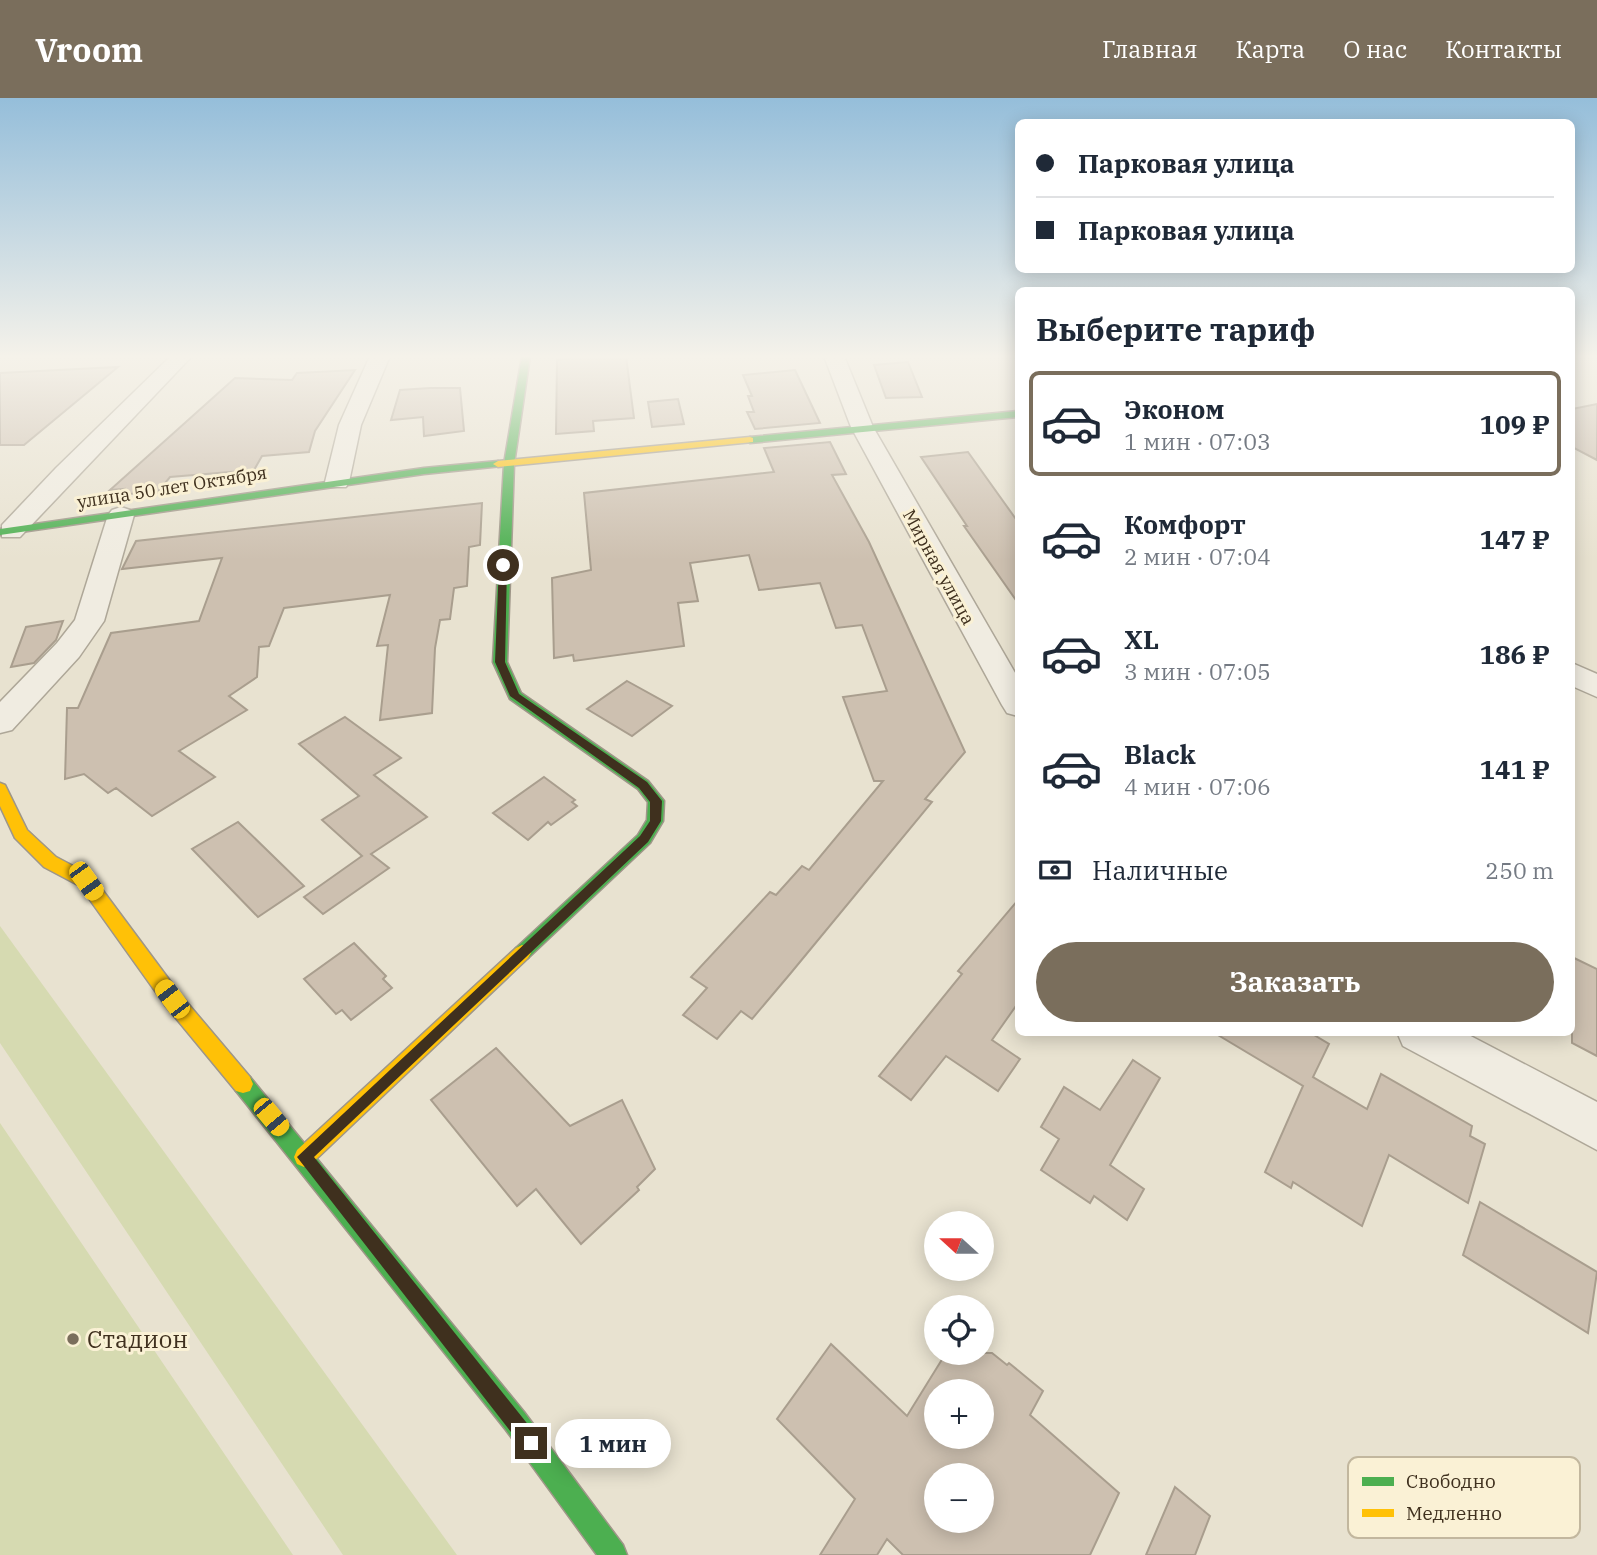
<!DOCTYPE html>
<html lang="ru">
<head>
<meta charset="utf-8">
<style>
  :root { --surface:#fff; --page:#f2f2f3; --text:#1f2937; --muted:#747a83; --line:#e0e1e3; --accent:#7a6e5c }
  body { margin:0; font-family:"IBM Plex Serif",serif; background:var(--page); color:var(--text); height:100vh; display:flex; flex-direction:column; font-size:26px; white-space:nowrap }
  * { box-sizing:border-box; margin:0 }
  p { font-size:23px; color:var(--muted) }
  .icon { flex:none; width:38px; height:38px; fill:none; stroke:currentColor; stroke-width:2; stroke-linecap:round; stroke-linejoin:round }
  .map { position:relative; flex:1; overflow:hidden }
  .details { position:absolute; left:1015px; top:189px; width:560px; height:749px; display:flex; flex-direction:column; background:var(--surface); border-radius:10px; box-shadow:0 4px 18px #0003 }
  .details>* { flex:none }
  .top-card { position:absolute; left:1015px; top:21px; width:560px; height:154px; border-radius:10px; box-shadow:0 4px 18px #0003; display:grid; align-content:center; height:154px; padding:0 21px; background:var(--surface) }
  .needle { width:46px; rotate:291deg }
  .buttons { position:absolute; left:924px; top:1113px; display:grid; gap:14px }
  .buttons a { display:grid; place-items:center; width:70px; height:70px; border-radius:50%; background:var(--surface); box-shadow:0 4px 18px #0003; font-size:35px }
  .end { position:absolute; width:32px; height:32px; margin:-16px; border:9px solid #3f301e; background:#fff; box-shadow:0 0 0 4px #fff }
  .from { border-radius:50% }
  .bubble { position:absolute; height:49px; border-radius:24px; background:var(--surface); box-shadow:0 4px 18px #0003; font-size:23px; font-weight:800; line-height:49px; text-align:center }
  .car { position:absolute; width:21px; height:42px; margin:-21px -10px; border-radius:9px; box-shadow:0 0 5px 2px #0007; background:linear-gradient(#f5c518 24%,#345 0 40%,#f5c518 0 76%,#345 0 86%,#f5c518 0) }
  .top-card b { display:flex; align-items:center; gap:24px; height:66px; font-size:26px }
  .top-card b+b { border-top:2px solid var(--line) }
  .top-card i { width:18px; height:18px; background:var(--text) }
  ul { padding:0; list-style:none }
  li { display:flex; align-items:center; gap:21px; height:105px; margin:0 14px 10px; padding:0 7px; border:4px solid transparent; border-radius:10px }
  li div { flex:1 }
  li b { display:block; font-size:26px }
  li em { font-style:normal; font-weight:800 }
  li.selected { border-color:var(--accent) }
  li>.icon { width:63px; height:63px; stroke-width:1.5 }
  h2 { padding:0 21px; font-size:32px; line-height:84px }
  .pay { display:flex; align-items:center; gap:18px; height:77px; padding:0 21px; font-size:26px }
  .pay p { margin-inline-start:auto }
  .cta { display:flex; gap:14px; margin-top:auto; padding:14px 21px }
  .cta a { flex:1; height:80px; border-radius:42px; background:var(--accent); color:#fff; font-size:28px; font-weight:800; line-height:80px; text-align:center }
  header { display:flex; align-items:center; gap:42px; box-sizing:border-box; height:98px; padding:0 35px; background:var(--accent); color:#fff }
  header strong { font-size:33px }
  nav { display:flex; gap:38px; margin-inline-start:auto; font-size:24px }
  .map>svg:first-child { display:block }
  .green { fill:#d6dab1 }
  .building { fill:#cdc0b0; stroke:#a99e8e; stroke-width:2; fill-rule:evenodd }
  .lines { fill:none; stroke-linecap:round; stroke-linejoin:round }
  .street-casing { stroke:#aea798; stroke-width:3 }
  .fast-casing { stroke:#9e9688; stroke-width:3 }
  .slow-casing { stroke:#9e9688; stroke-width:3 }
  .street { fill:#f0ece1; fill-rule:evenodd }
  .fast { fill:#4caf50; fill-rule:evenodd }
  .slow { fill:#ffc107; fill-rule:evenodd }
  .route { fill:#3f301e }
  .poi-dot { fill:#7a6e5c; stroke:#faf1d5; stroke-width:2.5 }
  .labels { text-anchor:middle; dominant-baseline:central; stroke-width:6; stroke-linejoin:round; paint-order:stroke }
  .far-street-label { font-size:18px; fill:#3f301e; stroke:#faf1d5 }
  .near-poi-label { font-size:24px; fill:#3f301e; stroke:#faf1d5; text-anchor:start }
  .key { fill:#faf1d5; stroke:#c2b79e; stroke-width:2 }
  .key-label { font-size:19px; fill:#3f301e }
</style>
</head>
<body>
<header>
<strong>Vroom</strong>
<nav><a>Главная</a><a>Карта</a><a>О нас</a><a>Контакты</a></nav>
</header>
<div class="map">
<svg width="1597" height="1457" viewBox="0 0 1597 1457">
  <rect width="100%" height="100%" fill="#e8e2d0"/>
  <g class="green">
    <path d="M 0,828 L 457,1457 L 343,1457 L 0,945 Z"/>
    <path d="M 0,1025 L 293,1457 L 0,1457 Z"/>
  </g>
  <g class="building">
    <path d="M 585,258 L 626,258 L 634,320 L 593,323 L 594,333 L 556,336 L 557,262 Z"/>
    <path d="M 908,264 L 922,299 L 886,300 L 874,267 Z"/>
    <path d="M 118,269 L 24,347 L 0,347 L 0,275 Z"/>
    <path d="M 355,272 L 315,333 L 309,354 L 262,358 L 254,372 L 170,379 L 157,395 L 120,396 L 124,391 L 110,392 L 235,280 L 292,282 L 297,275 Z"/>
    <path d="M 795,272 L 820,325 L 755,331 L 747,314 L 754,314 L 748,298 L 752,298 L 743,277 Z"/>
    <path d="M 430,290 L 460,290 L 464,333 L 424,338 L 423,319 L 391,322 L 400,292 Z"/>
    <path d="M 678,301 L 684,326 L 652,329 L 648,304 Z"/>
    <path d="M 1597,306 L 1597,362 L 1572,349 L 1572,311 Z"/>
    <path d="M 830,344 L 846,376 L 832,377 L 869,444 L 965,654 L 925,701 L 932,704 L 790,876 L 752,921 L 741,913 L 717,941 L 683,917 L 707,890 L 691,879 L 770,794 L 776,797 L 802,768 L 809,772 L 883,683 L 874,683 L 843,599 L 887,593 L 862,527 L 836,530 L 820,485 L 759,492 L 749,457 L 690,465 L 698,503 L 678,505 L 684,548 L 574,563 L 573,557 L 554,560 L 552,480 L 591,472 L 584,395 L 774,374 L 764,350 Z"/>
    <path d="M 968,354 L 1018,424 L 1018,505 L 964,428 L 967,428 L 921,359 Z"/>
    <path d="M 482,405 L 480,447 L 469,449 L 467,488 L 454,490 L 450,521 L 440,522 L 435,550 L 432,615 L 380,622 L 388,547 L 377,548 L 390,497 L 284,510 L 269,548 L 259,549 L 257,579 L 229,598 L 247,612 L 179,653 L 215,679 L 152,718 L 116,690 L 108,695 L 84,676 L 65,681 L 67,610 L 78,610 L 111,535 L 199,523 L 222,460 L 122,471 L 136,443 Z"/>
    <path d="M 63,523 L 56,542 L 34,565 L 11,569 L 26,529 Z"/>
    <path d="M 627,583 L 672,608 L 632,638 L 587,611 Z"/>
    <path d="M 345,619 L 401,660 L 374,677 L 427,719 L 371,756 L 389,770 L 323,816 L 304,799 L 362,758 L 322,722 L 359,698 L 299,646 Z"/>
    <path d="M 544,679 L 575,702 L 572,704 L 577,708 L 551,727 L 548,724 L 528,742 L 493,715 Z"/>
    <path d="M 238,724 L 304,788 L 258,819 L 192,751 Z"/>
    <path d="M 1018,802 L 1018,905 L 992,942 L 1020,961 L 998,993 L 946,958 L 911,1002 L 879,978 L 962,876 L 958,873 Z"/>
    <path d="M 354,845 L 386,878 L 383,881 L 392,890 L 351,922 L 342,912 L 336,916 L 304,881 Z"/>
    <path d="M 1572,859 L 1597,871 L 1597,958 L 1572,945 Z"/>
    <path d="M 1213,934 L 1309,934 L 1329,946 L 1313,979 L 1367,1011 L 1381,976 L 1472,1028 L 1470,1038 L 1485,1046 L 1468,1105 L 1389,1057 L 1362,1128 L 1293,1084 L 1291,1090 L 1265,1074 L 1303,988 Z"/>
    <path d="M 496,950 L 570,1028 L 622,1002 L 655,1071 L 637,1089 L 639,1092 L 581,1146 L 536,1091 L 517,1108 L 431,1002 Z"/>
    <path d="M 1133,962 L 1160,980 L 1110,1067 L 1144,1091 L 1127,1122 L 1094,1098 L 1090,1105 L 1041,1072 L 1059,1041 L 1041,1029 L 1064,989 L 1100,1012 Z"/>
    <path d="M 1480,1104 L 1597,1174 L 1588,1235 L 1463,1157 Z"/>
    <path d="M 831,1246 L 907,1318 L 946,1255 L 992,1255 L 1007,1267 L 1009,1265 L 1043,1293 L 1030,1317 L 1119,1395 L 1090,1457 L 903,1457 L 887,1441 L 877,1457 L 820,1457 L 855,1401 L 777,1321 ZM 936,1293 L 982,1293 L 982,1339 L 936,1339 ZM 936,1377 L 982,1377 L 982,1423 L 936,1423 Z"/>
    <path d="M 1175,1389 L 1210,1418 L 1195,1457 L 1146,1457 Z"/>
  </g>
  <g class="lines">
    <defs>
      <g id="street">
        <path d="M 171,258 L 192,258 L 20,439 L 2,439 L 2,427 L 56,370 Z"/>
        <path d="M 370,258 L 390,258 L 361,327 L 349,384 L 346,389 L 328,389 L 325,384 L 339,327 Z"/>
        <path d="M 824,258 L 844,258 L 873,329 L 1018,580 L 1018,618 L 1007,615 L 1002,607 L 851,329 Z"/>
        <path d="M 121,409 L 130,412 L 134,417 L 104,523 L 79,559 L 12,632 L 0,635 L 0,604 L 57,545 L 75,522 L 108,417 L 112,412 Z"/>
        <path d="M 1572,565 L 1597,576 L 1597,599 L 1572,588 Z"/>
        <path d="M 1397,934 L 1463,934 L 1597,1004 L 1597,1052 L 1403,948 Z"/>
      </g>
      <g id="fast">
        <path d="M 522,258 L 530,258 L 514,366 L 507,564 L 521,595 L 648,683 L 664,703 L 663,723 L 650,745 L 528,860 L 522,863 L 516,860 L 513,855 L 516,850 L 638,737 L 647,722 L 648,704 L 638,691 L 510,601 L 493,564 L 504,366 Z"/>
        <path d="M 1018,313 L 1018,319 L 750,345 L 745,342 L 750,339 Z"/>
        <path d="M 498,363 L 503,366 L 502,368 L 424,376 L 0,437 L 0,431 L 424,370 Z"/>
        <path d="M 243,977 L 250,979 L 524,1314 L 623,1447 L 627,1457 L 597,1457 L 506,1332 L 236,993 L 233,986 L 236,979 Z"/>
      </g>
      <g id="slow">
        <path d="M 750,339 L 753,340 L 753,344 L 498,369 L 493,366 L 498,363 Z"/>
        <path d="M 0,685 L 5,687 L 27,732 L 56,759 L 92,778 L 179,895 L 250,979 L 253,986 L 250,993 L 243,995 L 236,993 L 165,907 L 80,788 L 44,769 L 15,740 L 0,708 Z"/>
        <path d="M 522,847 L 528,850 L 531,855 L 528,860 L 311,1066 L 304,1069 L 297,1066 L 294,1059 L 297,1052 L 516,850 Z"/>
      </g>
    </defs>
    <use href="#street" class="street-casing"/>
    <use href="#fast" class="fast-casing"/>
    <use href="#slow" class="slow-casing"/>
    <use href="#street" class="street"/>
    <use href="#fast" class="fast"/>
    <use href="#slow" class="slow"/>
  </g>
  <linearGradient id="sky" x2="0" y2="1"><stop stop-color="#95beda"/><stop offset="0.56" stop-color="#f5f2ea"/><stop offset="1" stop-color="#f5f2ea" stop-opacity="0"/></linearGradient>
  <rect width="1597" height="462" fill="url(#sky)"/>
  <path class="route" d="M 503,464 L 507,467 L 505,564 L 519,596 L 647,684 L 662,703 L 661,723 L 648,744 L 314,1059 L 538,1339 L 540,1345 L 538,1352 L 531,1355 L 525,1352 L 297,1059 L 640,738 L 650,723 L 650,704 L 639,690 L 510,598 L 495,564 L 499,467 Z"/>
  <circle class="poi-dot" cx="73" cy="1241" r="7"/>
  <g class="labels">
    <g class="far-street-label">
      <text transform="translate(172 389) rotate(-9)">улица 50 лет Октября</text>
      <text transform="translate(939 469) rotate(61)">Мирная улица</text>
    </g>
    <g class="near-poi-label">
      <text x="87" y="1241">Стадион</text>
    </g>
  </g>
  <rect x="1348" y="1359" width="232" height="81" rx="10" class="key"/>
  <rect x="1362" y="1379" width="32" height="9" fill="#4caf50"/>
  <rect x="1362" y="1411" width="32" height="8" fill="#ffc107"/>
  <g class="key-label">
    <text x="1406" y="1390">Свободно</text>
    <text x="1406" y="1422">Медленно</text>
  </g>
</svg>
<div class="buttons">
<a><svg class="needle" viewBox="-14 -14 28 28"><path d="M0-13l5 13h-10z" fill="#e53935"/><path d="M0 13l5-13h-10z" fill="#747a83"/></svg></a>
<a><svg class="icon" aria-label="locate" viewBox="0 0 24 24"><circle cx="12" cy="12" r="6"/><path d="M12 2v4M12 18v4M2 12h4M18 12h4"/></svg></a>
<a>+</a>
<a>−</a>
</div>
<i class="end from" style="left:503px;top:467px"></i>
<i class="end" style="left:531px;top:1345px"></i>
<div class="bubble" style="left:555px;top:1321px;width:116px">1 мин</div>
<i class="car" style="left:86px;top:783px;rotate:144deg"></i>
<i class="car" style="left:172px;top:901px;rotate:323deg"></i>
<i class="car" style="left:271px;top:1019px;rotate:140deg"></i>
<div class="top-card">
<b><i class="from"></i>Парковая улица</b>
<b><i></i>Парковая улица</b>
</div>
<section class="details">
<h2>Выберите тариф</h2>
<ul>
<li class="selected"><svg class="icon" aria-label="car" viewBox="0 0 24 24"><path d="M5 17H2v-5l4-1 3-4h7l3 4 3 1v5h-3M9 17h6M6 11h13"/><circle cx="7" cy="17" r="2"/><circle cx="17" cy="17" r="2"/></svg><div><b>Эконом</b><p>1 мин · 07:03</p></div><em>109 ₽</em></li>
<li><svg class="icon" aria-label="car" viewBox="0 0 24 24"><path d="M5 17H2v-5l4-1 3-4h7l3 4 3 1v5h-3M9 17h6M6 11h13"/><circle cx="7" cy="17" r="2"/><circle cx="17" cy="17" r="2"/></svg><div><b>Комфорт</b><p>2 мин · 07:04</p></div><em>147 ₽</em></li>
<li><svg class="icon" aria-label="car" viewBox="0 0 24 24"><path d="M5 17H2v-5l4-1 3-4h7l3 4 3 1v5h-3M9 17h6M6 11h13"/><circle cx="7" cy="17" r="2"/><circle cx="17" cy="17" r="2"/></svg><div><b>XL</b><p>3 мин · 07:05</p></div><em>186 ₽</em></li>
<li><svg class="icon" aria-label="car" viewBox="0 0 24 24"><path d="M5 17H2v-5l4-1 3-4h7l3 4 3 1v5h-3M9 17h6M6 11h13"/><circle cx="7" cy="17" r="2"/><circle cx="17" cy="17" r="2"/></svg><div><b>Black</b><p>4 мин · 07:06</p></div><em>141 ₽</em></li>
</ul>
<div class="pay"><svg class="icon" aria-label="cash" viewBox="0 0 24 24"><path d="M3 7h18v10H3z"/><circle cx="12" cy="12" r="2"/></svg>Наличные<p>250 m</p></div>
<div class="cta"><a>Заказать</a></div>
</section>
</div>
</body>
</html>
